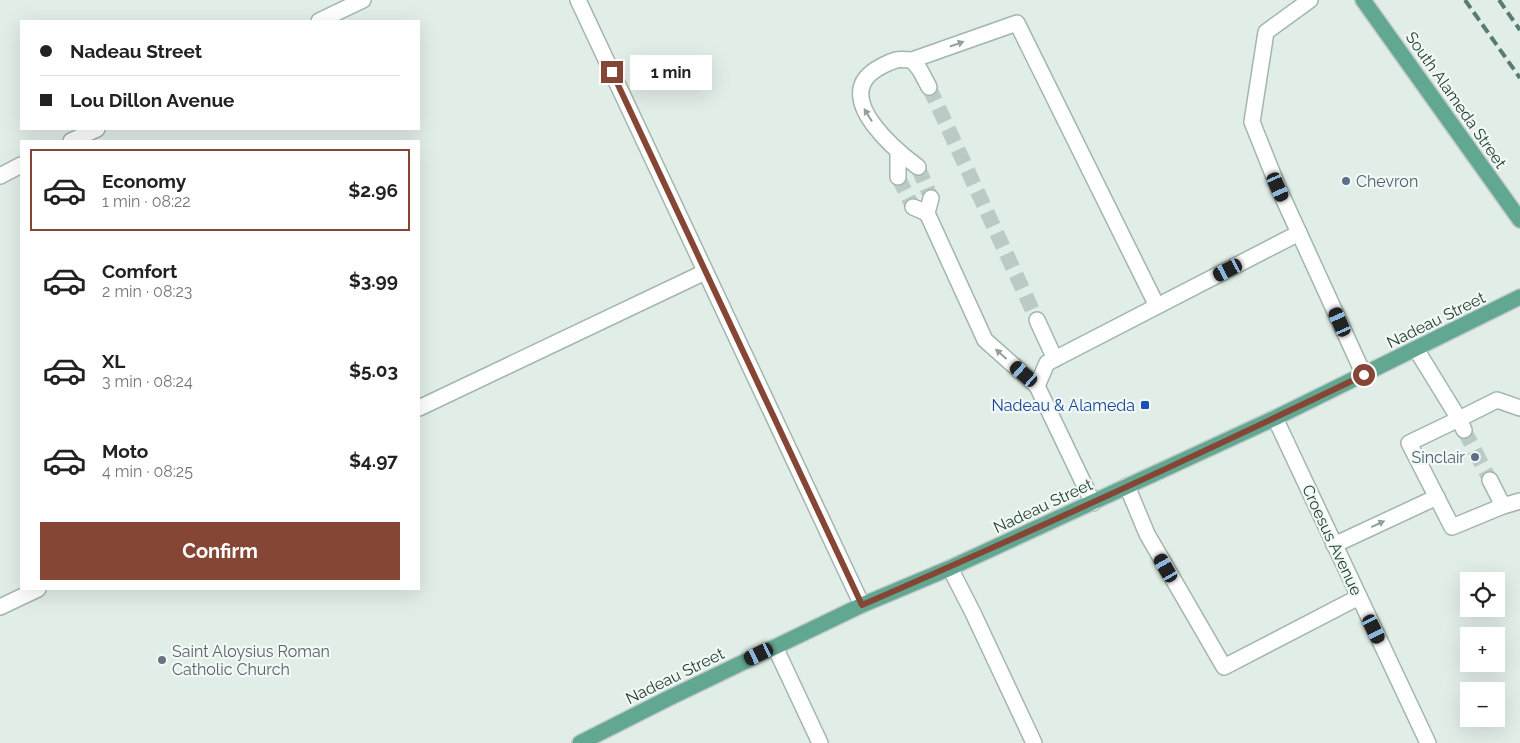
<!DOCTYPE html>
<html lang="en">
<head>
<meta charset="utf-8">
<style>
  :root { --surface:#fff; --page:#f2f2f2; --text:#222; --muted:#767676; --line:#e0e0e0; --accent:#854636 }
  body { margin:0; font-family:Raleway,sans-serif; background:var(--page); color:var(--text); height:100vh; display:flex; flex-direction:column; font-size:19px; white-space:nowrap }
  * { box-sizing:border-box; margin:0 }
  p { font-size:16px; color:var(--muted) }
  .icon { flex:none; width:28px; height:28px; fill:none; stroke:currentColor; stroke-width:2; stroke-linecap:round; stroke-linejoin:round }
  .map { position:relative; flex:1; overflow:hidden }
  .drawer { position:absolute; left:20px; top:140px; width:400px; height:450px; display:flex; flex-direction:column; background:var(--surface); border-radius:0px; box-shadow:0 5px 20px #0002 }
  .drawer>* { flex:none }
  .guide { position:absolute; left:20px; top:20px; width:400px; height:110px; border-radius:0px; box-shadow:0 5px 20px #0002; display:grid; align-content:center; height:110px; padding:0 20px; background:var(--surface) }
  .tools { position:absolute; left:1460px; top:572px; display:grid; gap:10px }
  .tools a { display:grid; place-items:center; width:45px; height:45px; border-radius:0px; background:var(--surface); box-shadow:0 5px 20px #0002; font-size:25px }
  .end { position:absolute; width:22px; height:22px; margin:-11px; border:6px solid #854636; background:#fff; box-shadow:0 0 0 2px #fff }
  .from { border-radius:50% }
  .bubble { position:absolute; height:35px; border-radius:0px; background:var(--surface); box-shadow:0 5px 20px #0002; font-size:16px; font-weight:700; line-height:35px; text-align:center }
  .car { position:absolute; width:15px; height:30px; margin:-15px -8px; border-radius:6px; box-shadow:0 0 4px 1px #0007; background:linear-gradient(#222 24%,#8ab4d8 0 40%,#222 0 76%,#8ab4d8 0 86%,#222 0) }
  .guide b { display:flex; align-items:center; gap:18px; height:48px; font-size:19px }
  .guide b+b { border-top:1px solid var(--line) }
  .guide i { width:12px; height:12px; background:var(--text) }
  ul { padding:9px 0 0; list-style:none }
  li { display:flex; align-items:center; gap:15px; height:82px; margin:0 10px 8px; padding:0 10px; border:2px solid transparent; border-radius:0px }
  li div { flex:1 }
  li b { display:block; font-size:19px }
  li em { font-style:normal; font-weight:700 }
  li.current { border-color:var(--accent) }
  li>.icon { width:45px; height:45px; stroke-width:1.5 }
  .cta { display:flex; gap:10px; margin-top:auto; padding:10px 20px }
  .cta a { flex:1; height:58px; border-radius:0px; background:var(--accent); color:#fff; font-size:20px; font-weight:700; line-height:58px; text-align:center }
  .map>svg:first-child { display:block }
  .lines { fill:none; stroke-linecap:round; stroke-linejoin:round }
  .minor-tunnel { stroke:#bacac4; stroke-width:15; stroke-dasharray:15 8; stroke-linecap:butt }
  .minor-casing { stroke:#a3b6ae; stroke-width:18 }
  .major-casing { stroke:#c1cac7; stroke-width:18 }
  .minor { stroke:#fff; stroke-width:15 }
  .major { stroke:#62a792; stroke-width:15 }
  .rail { stroke:#5a7b71; stroke-width:4; stroke-dasharray:10 5; stroke-linecap:butt }
  .oneway { fill:#90a09a }
  .route { stroke:#854636; stroke-width:6 }
  .service-dot { fill:#5c6f8a; stroke:#f2f9f5; stroke-width:2 }
  .transit-dot { fill:#1a4fb4; stroke:#f2f9f5; stroke-width:2 }
  .worship-dot { fill:#6b7280; stroke:#f2f9f5; stroke-width:2 }
  .labels { text-anchor:middle; dominant-baseline:central; stroke-width:4.5; stroke-linejoin:round; paint-order:stroke }
  .street-label { font-size:16px; fill:#204036; stroke:#f2f9f5 }
  .service-label { font-size:16px; fill:#4e5e75; stroke:#f2f9f5; text-anchor:start }
  .transit-label { font-size:16px; fill:#164399; stroke:#f2f9f5; text-anchor:end }
  .worship-label { font-size:16px; fill:#5b616d; stroke:#f2f9f5; text-anchor:start }
</style>
</head>
<body>
<div class="map">
<svg width="1520" height="743" viewBox="0 0 1520 743">
  <rect width="100%" height="100%" fill="#e1ede7"/>
  <g class="lines">
    <g class="minor-tunnel">
      <path d="M 929,87 L 1037,320"/>
      <path d="M 918,167 L 931,198"/>
      <path d="M 898,177 L 913,207"/>
      <path d="M 1464,430 L 1490,480"/>
    </g>
    <defs>
      <g id="minor">
        <path d="M 578,0 L 862,605"/>
        <path d="M 1310,0 L 1266,32 L 1252,122 L 1278,187 L 1364,375"/>
        <path d="M 319,21 L 363,0"/>
        <path d="M 912,60 L 1017,23 L 1157,306"/>
        <path d="M 71,141 L 97,129"/>
        <path d="M 898,153 L 898,177"/>
        <path d="M 918,167 C 895,150 837,101 871,73 C 877,68 889,62 896,60 C 900,59 907,60 912,60 L 920,70 L 929,87"/>
        <path d="M 0,176 L 21,165"/>
        <path d="M 931,198 L 927,213 L 985,340 L 1037,386"/>
        <path d="M 913,207 L 927,213"/>
        <path d="M 1037,320 L 1055,359"/>
        <path d="M 1416,349 L 1459,419 L 1497,400 L 1520,408"/>
        <path d="M 419,408 L 705,272"/>
        <path d="M 1275,418 L 1428,743"/>
        <path d="M 1464,430 L 1459,419 L 1409,443 L 1452,527 L 1503,506 L 1520,501"/>
        <path d="M 1490,480 L 1503,506"/>
        <path d="M 1127,486 L 1147,534 L 1224,667 L 1359,597"/>
        <path d="M 1093,503 L 1037,386 L 1047,363 L 1299,233"/>
        <path d="M 1334,545 L 1437,497"/>
        <path d="M 950,568 L 973,613 L 1034,743"/>
        <path d="M 0,607 L 38,589"/>
        <path d="M 775,647 L 820,743"/>
      </g>
      <g id="major">
        <path d="M 1363,0 L 1520,220"/>
        <path d="M 580,743 L 667,699 L 862,605 L 950,568 L 1275,418 L 1520,297"/>
      </g>
    </defs>
    <use href="#minor" class="minor-casing"/>
    <use href="#major" class="major-casing"/>
    <use href="#minor" class="minor"/>
    <use href="#major" class="major"/>
    <g class="rail">
      <path d="M 1465,0 L 1520,78"/>
      <path d="M 1499,0 L 1520,30"/>
    </g>
  </g>
  <defs><path id="oneway-solid" d="M-6-.8H1V-3.2L6.5 0L1 3.2V.8H-6Z" transform="scale(1.25)"/></defs>
  <g class="oneway">
    <use href="#oneway-solid" transform="translate(957 44) rotate(-19)"/>
    <use href="#oneway-solid" transform="translate(868 115) rotate(-122)"/>
    <use href="#oneway-solid" transform="translate(1001 354) rotate(-138)"/>
    <use href="#oneway-solid" transform="translate(1378 524) rotate(-25)"/>
  </g>
  <g class="lines">
    <path class="route" d="M 612,72 L 862,605 C 1031,532 1198,455 1364,375"/>
  </g>
  <g class="service-dot">
    <circle cx="1346" cy="181" r="5"/>
    <circle cx="1475" cy="457" r="5"/>
  </g>
  <rect class="transit-dot" x="1140" y="400" width="10" height="10" rx="2.5"/>
  <circle class="worship-dot" cx="162" cy="660" r="5"/>
  <g class="labels">
    <g class="street-label">
      <text transform="translate(1456 100) rotate(55)">South Alameda Street</text>
      <text transform="translate(1436 320) rotate(-26)">Nadeau Street</text>
      <text transform="translate(1043 506) rotate(-25)">Nadeau Street</text>
      <text transform="translate(1332 540) rotate(65)">Croesus Avenue</text>
      <text transform="translate(675 676) rotate(-26)">Nadeau Street</text>
    </g>
    <g class="service-label">
      <text x="1356" y="181">Chevron</text>
      <text x="1465" y="457" text-anchor="end">Sinclair</text>
    </g>
    <g class="transit-label">
      <text x="1135" y="405">Nadeau &amp; Alameda</text>
    </g>
    <g class="worship-label">
      <text x="172" y="651">Saint Aloysius Roman<tspan x="172" dy="18">Catholic Church</tspan></text>
    </g>
  </g>
</svg>
<div class="tools">
<a><svg class="icon" aria-label="locate" viewBox="0 0 24 24"><circle cx="12" cy="12" r="6"/><path d="M12 2v4M12 18v4M2 12h4M18 12h4"/></svg></a>
<a>+</a>
<a>−</a>
</div>
<i class="end from" style="left:1364px;top:375px"></i>
<i class="end" style="left:612px;top:72px"></i>
<div class="bubble" style="left:630px;top:55px;width:82px">1 min</div>
<i class="car" style="left:1278px;top:187px;rotate:156deg"></i>
<i class="car" style="left:1228px;top:270px;rotate:243deg"></i>
<i class="car" style="left:1340px;top:322px;rotate:336deg"></i>
<i class="car" style="left:1024px;top:374px;rotate:311deg"></i>
<i class="car" style="left:1166px;top:568px;rotate:330deg"></i>
<i class="car" style="left:1374px;top:629px;rotate:154deg"></i>
<i class="car" style="left:759px;top:654px;rotate:244deg"></i>
<div class="guide">
<b><i class="from"></i>Nadeau Street</b>
<b><i></i>Lou Dillon Avenue</b>
</div>
<section class="drawer">
<ul>
<li class="current"><svg class="icon" aria-label="car" viewBox="0 0 24 24"><path d="M5 17H2v-5l4-1 3-4h7l3 4 3 1v5h-3M9 17h6M6 11h13"/><circle cx="7" cy="17" r="2"/><circle cx="17" cy="17" r="2"/></svg><div><b>Economy</b><p>1 min · 08:22</p></div><em>$2.96</em></li>
<li><svg class="icon" aria-label="car" viewBox="0 0 24 24"><path d="M5 17H2v-5l4-1 3-4h7l3 4 3 1v5h-3M9 17h6M6 11h13"/><circle cx="7" cy="17" r="2"/><circle cx="17" cy="17" r="2"/></svg><div><b>Comfort</b><p>2 min · 08:23</p></div><em>$3.99</em></li>
<li><svg class="icon" aria-label="car" viewBox="0 0 24 24"><path d="M5 17H2v-5l4-1 3-4h7l3 4 3 1v5h-3M9 17h6M6 11h13"/><circle cx="7" cy="17" r="2"/><circle cx="17" cy="17" r="2"/></svg><div><b>XL</b><p>3 min · 08:24</p></div><em>$5.03</em></li>
<li><svg class="icon" aria-label="car" viewBox="0 0 24 24"><path d="M5 17H2v-5l4-1 3-4h7l3 4 3 1v5h-3M9 17h6M6 11h13"/><circle cx="7" cy="17" r="2"/><circle cx="17" cy="17" r="2"/></svg><div><b>Moto</b><p>4 min · 08:25</p></div><em>$4.97</em></li>
</ul>
<div class="cta"><a>Confirm</a></div>
</section>
</div>
</body>
</html>
